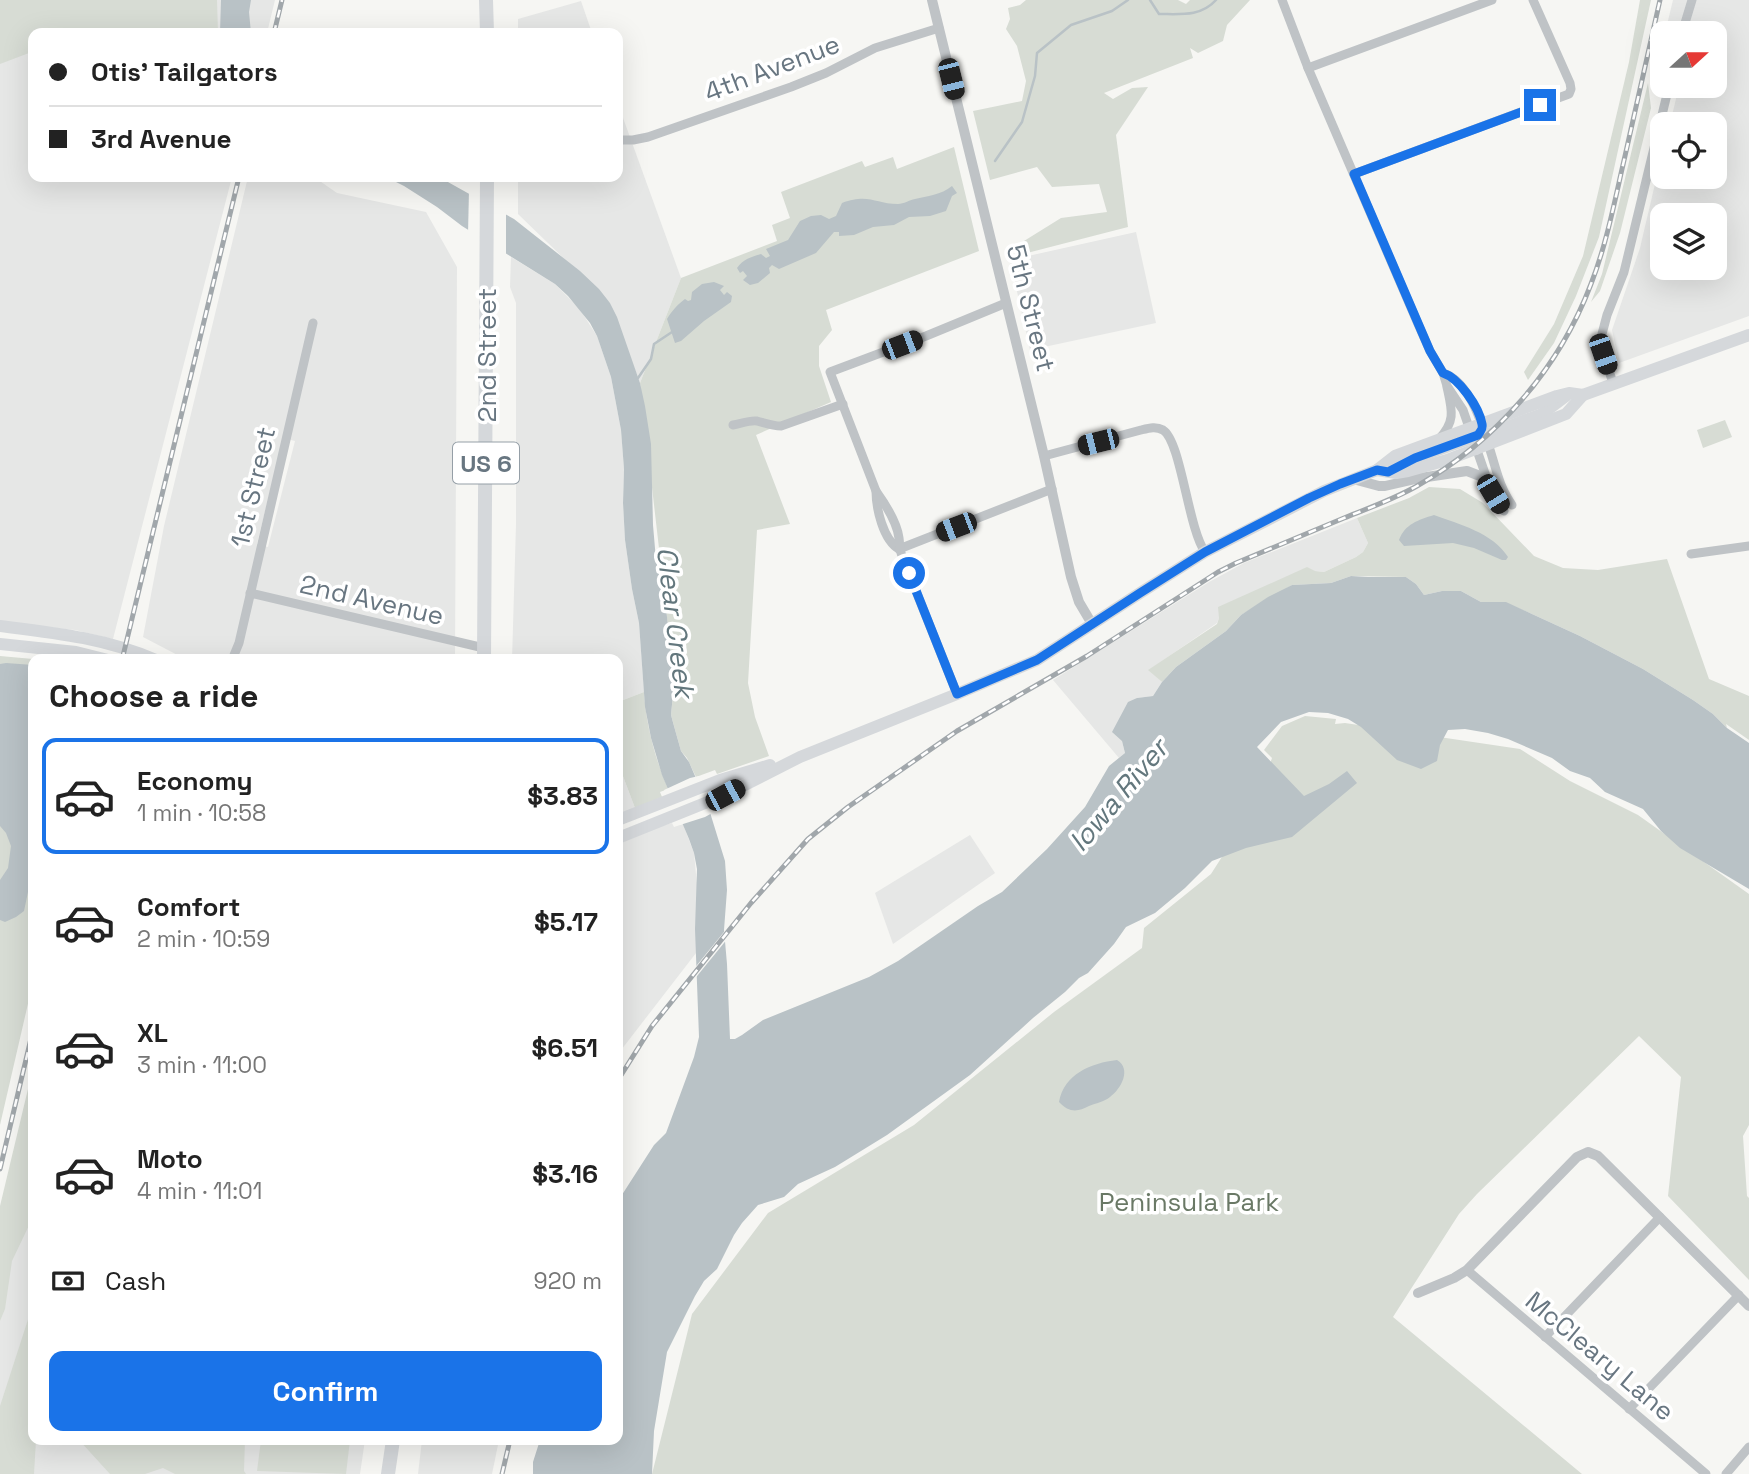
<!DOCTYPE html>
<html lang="en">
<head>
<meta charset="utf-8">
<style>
  :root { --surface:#fff; --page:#f6f6f6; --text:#222; --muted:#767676; --line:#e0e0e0; --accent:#1a73e8 }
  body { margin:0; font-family:"Space Grotesk",sans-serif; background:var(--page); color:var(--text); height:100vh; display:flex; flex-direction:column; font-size:26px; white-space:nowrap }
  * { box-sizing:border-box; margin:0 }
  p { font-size:23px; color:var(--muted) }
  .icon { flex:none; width:38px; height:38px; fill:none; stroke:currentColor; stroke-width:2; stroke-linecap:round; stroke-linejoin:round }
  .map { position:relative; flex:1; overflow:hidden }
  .panel { position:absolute; left:28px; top:654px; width:595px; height:791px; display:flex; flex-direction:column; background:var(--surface); border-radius:14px; box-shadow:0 7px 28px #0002 }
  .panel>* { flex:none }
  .guide { position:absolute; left:28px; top:28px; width:595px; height:154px; border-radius:14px; box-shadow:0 7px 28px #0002; display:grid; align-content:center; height:154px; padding:0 21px; background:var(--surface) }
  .needle { width:46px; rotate:69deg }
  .fabs { position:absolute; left:1650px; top:21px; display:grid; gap:14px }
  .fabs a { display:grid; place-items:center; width:77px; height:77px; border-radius:14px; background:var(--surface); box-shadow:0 7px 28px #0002; font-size:35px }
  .end { position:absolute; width:32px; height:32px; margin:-16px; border:9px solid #1a73e8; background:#fff; box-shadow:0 0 0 4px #fff }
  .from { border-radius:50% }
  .car { position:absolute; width:21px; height:42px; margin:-21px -10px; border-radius:9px; box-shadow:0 0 5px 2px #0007; background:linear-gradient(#222 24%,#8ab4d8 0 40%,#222 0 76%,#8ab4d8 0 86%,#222 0) }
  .guide b { display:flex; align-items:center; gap:24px; height:66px; font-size:26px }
  .guide b+b { border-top:2px solid var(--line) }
  .guide i { width:18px; height:18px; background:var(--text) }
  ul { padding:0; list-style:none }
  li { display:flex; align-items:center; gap:21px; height:116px; margin:0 14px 10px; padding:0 7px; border:4px solid transparent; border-radius:14px }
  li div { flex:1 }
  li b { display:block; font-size:26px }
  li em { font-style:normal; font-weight:800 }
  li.current { border-color:var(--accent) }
  li>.icon { width:63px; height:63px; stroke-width:1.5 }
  h2 { padding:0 21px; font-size:32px; line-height:84px }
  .pay { display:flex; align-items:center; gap:18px; height:77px; padding:0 21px; font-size:26px }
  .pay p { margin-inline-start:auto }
  .action { display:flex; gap:14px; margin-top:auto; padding:14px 21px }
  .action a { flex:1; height:80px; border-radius:14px; background:var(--accent); color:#fff; font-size:28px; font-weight:800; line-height:80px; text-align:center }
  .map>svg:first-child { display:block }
  .built { fill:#e6e7e6; fill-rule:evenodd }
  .green { fill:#d7dcd4 }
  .water { fill:#b9c2c6 }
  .pier { fill:#f6f6f3 }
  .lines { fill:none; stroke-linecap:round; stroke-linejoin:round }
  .stream { stroke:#b9c2c6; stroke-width:2.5 }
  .minor { stroke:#bfc3c6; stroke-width:9 }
  .tertiary { stroke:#bfc3c6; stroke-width:10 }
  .secondary { stroke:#d5d8db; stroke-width:12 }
  .primary { stroke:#d5d8db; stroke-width:14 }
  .rail-casing { stroke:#a1a7ab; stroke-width:5 }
  .rail { stroke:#fff; stroke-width:2.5; stroke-dasharray:8; stroke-linecap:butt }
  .route { stroke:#1a73e8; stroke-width:9 }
  .labels { text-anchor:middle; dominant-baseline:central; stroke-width:7; stroke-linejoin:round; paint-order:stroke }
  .shield { fill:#fff; stroke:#959fa7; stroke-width:2 }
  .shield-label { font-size:24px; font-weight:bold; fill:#687681 }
  .street-label { font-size:26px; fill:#687681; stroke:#fff }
  .park-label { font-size:26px; fill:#6a7966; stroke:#fff }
  .water-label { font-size:28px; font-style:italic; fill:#63777d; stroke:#fff }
</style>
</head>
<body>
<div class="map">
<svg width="1749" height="1474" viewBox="0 0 1749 1474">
  <rect width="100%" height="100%" fill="#f6f6f3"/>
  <g class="built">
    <path d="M 0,0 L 275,0 L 267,33 L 33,33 L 33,177 L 232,177 L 113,639 L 75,630 L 0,622 Z"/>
    <path d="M 1673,0 L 1749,0 L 1749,316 L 1619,363 L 1612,330 L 1640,248 L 1662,154 L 1662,177 L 1715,177 L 1715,124 L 1670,124 L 1679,86 L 1715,86 L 1715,33 L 1665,33 ZM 1662,215 L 1715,215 L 1715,268 L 1662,268 Z"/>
    <path d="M 581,1 L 592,33 L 518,33 L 518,19 Z"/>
    <path d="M 618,104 L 681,278 L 640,383 L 610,303 L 518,214 L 518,177 L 618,177 Z"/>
    <path d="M 248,177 L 314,177 L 337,193 L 426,212 L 457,267 L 455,660 L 187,660 L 143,637 L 164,526 ZM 283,438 L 295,441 L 268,547 L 257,544 Z"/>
    <path d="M 1136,232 L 1156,323 L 1030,350 L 1010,260 Z"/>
    <path d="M 511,257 L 555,284 L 579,308 L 597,336 L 611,377 L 621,430 L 624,469 L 623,503 L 625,540 L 632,589 L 639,623 L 644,692 L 618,702 L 618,660 L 512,660 L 516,524 L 516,303 L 510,287 Z"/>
    <path d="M 1357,518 L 1368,543 L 1363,552 L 1356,557 L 1324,572 L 1315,571 L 1219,618 L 1217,623 L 1149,670 L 1162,682 L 1153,696 L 1137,698 L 1122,741 L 1125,753 L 1119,758 L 1053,680 L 1209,582 L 1244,563 Z"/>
    <path d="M 618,763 L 635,808 L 618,815 Z"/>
    <path d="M 672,823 L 674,827 L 683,824 L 694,853 L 697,885 L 696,953 L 618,1054 L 618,844 L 661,826 Z"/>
    <path d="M 970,835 L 995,873 L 893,944 L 875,893 Z"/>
    <path d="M 33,1080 L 33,1440 L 365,1440 L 360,1474 L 0,1474 L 0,1219 Z"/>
    <path d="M 422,1440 L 499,1440 L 492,1474 L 418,1474 Z"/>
  </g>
  <g class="green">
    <path d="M 0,0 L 217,0 L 218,33 L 33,33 L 33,59 L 29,53 L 0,64 Z"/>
    <path d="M 1026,0 L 1178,0 L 1186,4 L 1190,0 L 1250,0 L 1227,25 L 1223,41 L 1198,53 L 1190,48 L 1193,58 L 1104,93 L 1113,99 L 1132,88 L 1148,87 L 1116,135 L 1128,227 L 1027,253 L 1024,241 L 1061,218 L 1107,212 L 1099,184 L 1052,187 L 1037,167 L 990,180 L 973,111 L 1022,101 L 1026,81 L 1017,46 L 1006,29 L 1010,19 L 1008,8 L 1020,5 Z"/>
    <path d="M 1640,0 L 1651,0 L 1599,237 L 1576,296 L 1554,343 L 1528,380 L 1524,372 L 1554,324 L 1583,256 L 1629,62 Z"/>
    <path d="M 1648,83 L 1651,108 L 1620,233 L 1600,291 L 1591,302 L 1602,274 Z"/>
    <path d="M 954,147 L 979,251 L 826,310 L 832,330 L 819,346 L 819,366 L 831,402 L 756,435 L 790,524 L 757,530 L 748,683 L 755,717 L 769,756 L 717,774 L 715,770 L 696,777 L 687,758 L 681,751 L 671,715 L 673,694 L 670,644 L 640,383 L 681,278 L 777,241 L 772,225 L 790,218 L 781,192 L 862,161 L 865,167 L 893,157 L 897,169 Z"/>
    <path d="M 1725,420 L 1732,437 L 1703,448 L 1697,430 Z"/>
    <path d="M 1429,487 L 1460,489 L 1483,503 L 1534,556 L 1563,568 L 1598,570 L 1667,559 L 1709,679 L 1749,696 L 1749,740 L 1726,724 L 1727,728 L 1713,714 L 1693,700 L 1643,669 L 1580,636 L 1532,614 L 1506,603 L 1481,602 L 1461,591 L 1442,591 L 1424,595 L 1416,584 L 1406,577 L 1351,576 L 1331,583 L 1292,585 L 1241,615 L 1226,631 L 1176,667 L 1162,682 L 1148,670 L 1217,624 L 1219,618 L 1218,607 L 1307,567 L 1315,571 L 1324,572 L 1356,557 L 1363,552 L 1368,543 L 1357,518 L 1409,498 Z"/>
    <path d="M 0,656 L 44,660 L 33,660 L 33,982 L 0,1125 Z"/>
    <path d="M 644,692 C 646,725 655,758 668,789 L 660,792 L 662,797 L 635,808 L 618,763 L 618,702 Z"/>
    <path d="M 1305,716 L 1336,719 L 1335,724 L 1345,723 L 1520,749 L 1570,781 L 1638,815 L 1749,894 L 1749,1125 L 1743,1136 L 1747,1196 L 1749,1198 L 1749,1280 L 1668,1196 L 1681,1077 L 1639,1036 L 1477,1194 L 1459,1214 L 1393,1317 L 1582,1474 L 652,1474 L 692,1314 L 768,1213 L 914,1125 L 1054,1012 L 1142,948 L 1144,928 L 1211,874 L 1257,802 L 1272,758 L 1264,750 L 1282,726 Z"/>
    <path d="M 33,1068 L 33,1217 L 12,1261 L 5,1309 L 0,1321 L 0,1206 Z"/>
    <path d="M 33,1304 L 33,1440 L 36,1440 L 34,1474 L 0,1474 L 0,1406 Z"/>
    <path d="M 79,1440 L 245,1440 L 244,1471 L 246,1474 L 175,1474 L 163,1468 L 145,1474 L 110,1474 Z"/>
    <path d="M 261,1440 L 350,1440 L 346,1474 L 257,1471 Z"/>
  </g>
  <g class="water">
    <path d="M 221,0 L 251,0 L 249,12 L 251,33 L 220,33 Z"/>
    <path d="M 386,177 L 439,177 L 514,219 L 580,271 L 599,289 L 610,303 L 617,317 L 640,383 L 645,406 L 651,444 L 653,525 L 656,560 L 666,608 L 670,644 L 673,694 L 671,715 L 674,726 L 681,751 L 689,762 L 708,806 L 725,861 L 727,890 L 724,930 L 727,964 L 730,1039 L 735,1039 L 742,1035 L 763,1020 L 869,977 L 898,961 L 978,906 L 1002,892 L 1047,849 L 1085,807 L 1109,766 L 1125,753 L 1122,741 L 1112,732 L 1128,702 L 1137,698 L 1153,696 L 1162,682 L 1176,667 L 1226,631 L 1241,615 L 1268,597 L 1292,585 L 1331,583 L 1351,576 L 1368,577 L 1406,577 L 1416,584 L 1424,595 L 1442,591 L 1461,591 L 1481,602 L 1506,602 L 1532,614 L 1580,636 L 1643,669 L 1693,700 L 1713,714 L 1727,728 L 1749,743 L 1749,889 L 1680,848 L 1661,831 L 1643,809 L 1605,792 L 1590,778 L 1570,771 L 1552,758 L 1508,739 L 1488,733 L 1465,729 L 1448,730 L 1440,745 L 1437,761 L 1421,769 L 1397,760 L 1361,727 L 1348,719 L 1328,713 L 1309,712 L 1281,722 L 1257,747 L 1304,796 L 1329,784 L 1347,771 L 1357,783 L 1292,837 L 1246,848 L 1212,861 L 1185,888 L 1155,913 L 1126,927 L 1114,944 L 1088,973 L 1079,978 L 1065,992 L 1033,1018 L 970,1075 L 887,1135 L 835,1167 L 798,1184 L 784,1197 L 758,1205 L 742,1223 L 734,1235 L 717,1269 L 704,1281 L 695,1296 L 667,1352 L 654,1431 L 652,1474 L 533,1474 L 533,1462 L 540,1440 L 618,1440 L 618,1201 L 654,1145 L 666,1133 L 694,1057 L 699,1037 L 695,929 L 697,869 L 694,853 L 689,839 L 662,775 L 651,738 L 645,707 L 639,623 L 632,589 L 625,540 L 623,503 L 624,469 L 621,430 L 611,377 L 597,336 L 590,323 L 568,296 L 555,284 L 462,226 L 437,207 L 404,186 Z"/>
    <path d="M 952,186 L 957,193 L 952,196 L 946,211 L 930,216 L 909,217 L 894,225 L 873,227 L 854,235 L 839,236 L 839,232 L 834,232 L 816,253 L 779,269 L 772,265 L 769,268 L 770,273 L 758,283 L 750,285 L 743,280 L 747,276 L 743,271 L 740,273 L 737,268 C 743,259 751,257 761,254 L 766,258 L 770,256 L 766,249 L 788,240 L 800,221 L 811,216 L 821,215 L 829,219 L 836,216 L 842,203 C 869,193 875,204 898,204 C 904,204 909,200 915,199 C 927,196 941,195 952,186 Z"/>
    <path d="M 714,282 L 724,286 L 720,290 L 724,295 L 727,292 L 732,296 L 731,302 L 704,321 L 681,341 L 675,343 L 667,319 C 672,311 677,305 685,299 L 688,301 L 691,300 L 692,292 L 702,284 Z"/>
    <path d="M 1434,515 C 1459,524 1493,533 1508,557 L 1506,560 L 1502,560 L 1474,548 L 1453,543 L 1404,546 L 1399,540 C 1405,524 1418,520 1434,515 Z"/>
    <path d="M 6,663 L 33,665 L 33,868 L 24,911 L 16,917 L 5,922 L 0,920 L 0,880 L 8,868 L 11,846 L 6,833 L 0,826 L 0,664 Z"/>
    <path d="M 1117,1060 C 1132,1069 1121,1089 1110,1097 C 1104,1102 1096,1103 1089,1106 C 1078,1112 1069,1113 1059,1102 C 1064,1074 1091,1063 1117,1060 Z"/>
  </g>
  <g class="pier">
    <path d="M 469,190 L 506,211 L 506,258 L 468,234 Z"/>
    <path d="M 699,776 L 714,812 L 705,817 L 680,825 L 664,790 L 690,778 Z"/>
    <path d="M 728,927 L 728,938 L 693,981 L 693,970 Z"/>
  </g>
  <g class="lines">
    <g class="stream">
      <path d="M 1150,0 L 1159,14 C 1180,14 1201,17 1216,0"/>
      <path d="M 995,161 L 1022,122 L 1035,76 L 1037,53 L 1071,25 L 1112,11 L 1128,0"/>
      <path d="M 638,378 L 651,359 L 654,344 L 672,332"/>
    </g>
    <g class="minor">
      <path d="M 1282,0 L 1308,68 L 1418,324 L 1430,351 L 1443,373 L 1447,386 L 1463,410 L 1488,482 L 1504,511"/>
      <path d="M 1682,33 L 1692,0"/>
      <path d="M 1308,68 L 1492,0"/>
      <path d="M 618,140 L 633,140 L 648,137 L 791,87 L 826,73 L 875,48 L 939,28"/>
      <path d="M 1354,174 L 1569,94 L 1571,89 L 1570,83 L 1533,0"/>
      <path d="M 1443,373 C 1476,383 1488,447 1498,476 C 1501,486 1506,496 1512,505"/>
      <path d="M 1613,383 L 1603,353 L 1602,334 L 1607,315 L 1624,272 L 1669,86"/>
      <path d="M 733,425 C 740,424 749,420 757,421 C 765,423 772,426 781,426 L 843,404"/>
      <path d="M 1439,439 C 1456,421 1452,410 1447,387"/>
      <path d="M 1044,456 L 1141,430 C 1149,428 1156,426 1163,430 C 1181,441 1188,528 1205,552"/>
      <path d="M 876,491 C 876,508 883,540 899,549"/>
      <path d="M 899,549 L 1052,489"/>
      <path d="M 1691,554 L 1749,546"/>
      <path d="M 250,593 L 484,648"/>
      <path d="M 232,660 L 239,643 L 313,323"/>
      <path d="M 957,694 L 902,556 C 899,549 900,545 899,538 C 897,522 886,505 876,491 L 830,372 L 926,336 L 1006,303"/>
      <path d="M 1467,1270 L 1706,1474"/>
      <path d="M 1545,1337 L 1660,1217"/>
      <path d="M 1629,1409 L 1739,1295"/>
      <path d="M 1726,1474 L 1749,1447"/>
    </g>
    <g class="tertiary">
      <path d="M 932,0 L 1044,456 L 1071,577 L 1079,602 L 1092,624"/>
      <path d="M 1353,479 L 1379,486 L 1385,486 L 1420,478 L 1467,471 L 1480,476 L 1488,482"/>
      <path d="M 1418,1293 L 1454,1278 L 1467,1270 L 1577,1157 L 1588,1152 L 1598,1156 L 1749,1306"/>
    </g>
    <g class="secondary">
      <path d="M 1476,449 L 1478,440 L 1481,437 L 1542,414 L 1566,396"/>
      <path d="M 1377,470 L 1396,473 L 1408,471 L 1447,460 L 1566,414 L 1583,395"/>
      <path d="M 1391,470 L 1415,458 L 1474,437 L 1480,432 L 1482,429"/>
      <path d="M 0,626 C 56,633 104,638 156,660"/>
      <path d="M 0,644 L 76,652 L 108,660"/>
      <path d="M 618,820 L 720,780 L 770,765"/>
      <path d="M 618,838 L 725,795 L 800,757 L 957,694 L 1037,660 L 1140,593 L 1205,552 L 1324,491 L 1377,470 L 1395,456 L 1557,396 L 1569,393 L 1583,395 L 1749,335"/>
    </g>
    <g class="primary">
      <path d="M 486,0 L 487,33"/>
      <path d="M 484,660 L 487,177"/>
      <path d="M 388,1474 L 393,1440"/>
    </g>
    <defs>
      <g id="rail">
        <path d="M 274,33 L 282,0"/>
        <path d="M 122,660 L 239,177"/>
        <path d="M 618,1080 L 652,1026 L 751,903 L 808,839 L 848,807 L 957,731 L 1087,656 L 1218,572 L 1236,563 C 1272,548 1308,533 1344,518 C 1369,508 1394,499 1417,486 C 1496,441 1559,369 1591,284 C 1607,243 1615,199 1625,156 C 1637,104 1648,52 1660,0"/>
        <path d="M 0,1169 L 33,1030"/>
        <path d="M 502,1474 L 510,1440"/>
      </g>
    </defs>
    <use href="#rail" class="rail-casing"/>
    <use href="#rail" class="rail"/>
  </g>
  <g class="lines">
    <path class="route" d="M 909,573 L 957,694 L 1037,660 L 1140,593 L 1205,552 L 1309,498 L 1340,484 L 1377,470 L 1388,472 L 1415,458 L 1478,435 C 1481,430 1483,430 1482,424 C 1479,407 1459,378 1443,373 L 1430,351 L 1354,174 L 1540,105"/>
  </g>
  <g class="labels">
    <rect class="shield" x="453" y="442.5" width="66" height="41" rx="5"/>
    <g class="shield-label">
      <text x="486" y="463">US 6</text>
    </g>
    <g class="street-label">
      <text transform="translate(772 68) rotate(-21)">4th Avenue</text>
      <text transform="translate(1031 308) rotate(76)">5th Street</text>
      <text transform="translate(487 355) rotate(-90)">2nd Street</text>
      <text transform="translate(253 487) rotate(-77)">1st Street</text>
      <text transform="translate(372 600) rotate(13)">2nd Avenue</text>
      <text transform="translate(1600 1356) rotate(40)">McCleary Lane</text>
    </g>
    <g class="park-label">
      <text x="1189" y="1202">Peninsula Park</text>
    </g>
    <g class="water-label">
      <text transform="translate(676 622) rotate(83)">Clear Creek</text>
      <text transform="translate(1118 795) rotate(-50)">Iowa River</text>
    </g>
  </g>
</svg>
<div class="fabs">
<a><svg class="needle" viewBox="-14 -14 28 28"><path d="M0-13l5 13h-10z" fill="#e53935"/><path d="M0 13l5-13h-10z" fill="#767676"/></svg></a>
<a><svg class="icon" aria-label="locate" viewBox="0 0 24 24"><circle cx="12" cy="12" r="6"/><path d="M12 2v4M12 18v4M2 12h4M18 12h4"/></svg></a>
<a><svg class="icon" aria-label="layers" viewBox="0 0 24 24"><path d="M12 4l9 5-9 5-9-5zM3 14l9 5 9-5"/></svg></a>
</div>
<i class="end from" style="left:909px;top:573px"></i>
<i class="end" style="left:1540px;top:105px"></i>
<i class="car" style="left:951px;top:79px;rotate:166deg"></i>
<i class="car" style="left:902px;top:345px;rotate:69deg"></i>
<i class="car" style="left:1603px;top:354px;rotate:161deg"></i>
<i class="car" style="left:1098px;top:442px;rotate:256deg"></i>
<i class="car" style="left:1493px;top:494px;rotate:149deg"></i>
<i class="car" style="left:956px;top:527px;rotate:249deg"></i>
<i class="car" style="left:725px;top:795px;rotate:62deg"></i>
<div class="guide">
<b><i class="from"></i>Otis' Tailgators</b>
<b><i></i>3rd Avenue</b>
</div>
<section class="panel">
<h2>Choose a ride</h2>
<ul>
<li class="current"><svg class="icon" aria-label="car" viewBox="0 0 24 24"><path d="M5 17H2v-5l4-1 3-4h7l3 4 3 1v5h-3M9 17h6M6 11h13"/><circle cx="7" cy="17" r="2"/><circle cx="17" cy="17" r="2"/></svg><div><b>Economy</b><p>1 min · 10:58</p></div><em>$3.83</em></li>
<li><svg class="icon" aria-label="car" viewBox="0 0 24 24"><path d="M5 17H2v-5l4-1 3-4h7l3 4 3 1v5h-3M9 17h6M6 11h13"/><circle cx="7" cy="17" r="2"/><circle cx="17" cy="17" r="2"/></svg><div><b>Comfort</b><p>2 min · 10:59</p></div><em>$5.17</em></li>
<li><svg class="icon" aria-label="car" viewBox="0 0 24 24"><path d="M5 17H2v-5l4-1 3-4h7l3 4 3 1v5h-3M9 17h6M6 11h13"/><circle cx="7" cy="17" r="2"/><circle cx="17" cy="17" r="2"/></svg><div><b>XL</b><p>3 min · 11:00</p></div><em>$6.51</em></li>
<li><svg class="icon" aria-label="car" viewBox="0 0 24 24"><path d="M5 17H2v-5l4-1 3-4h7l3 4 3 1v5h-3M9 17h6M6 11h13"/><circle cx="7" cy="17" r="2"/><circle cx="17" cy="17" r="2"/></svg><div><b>Moto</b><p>4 min · 11:01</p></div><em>$3.16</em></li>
</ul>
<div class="pay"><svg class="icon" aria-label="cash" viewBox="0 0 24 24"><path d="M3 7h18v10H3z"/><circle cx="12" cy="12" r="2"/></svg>Cash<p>920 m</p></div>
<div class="action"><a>Confirm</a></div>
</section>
</div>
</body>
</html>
